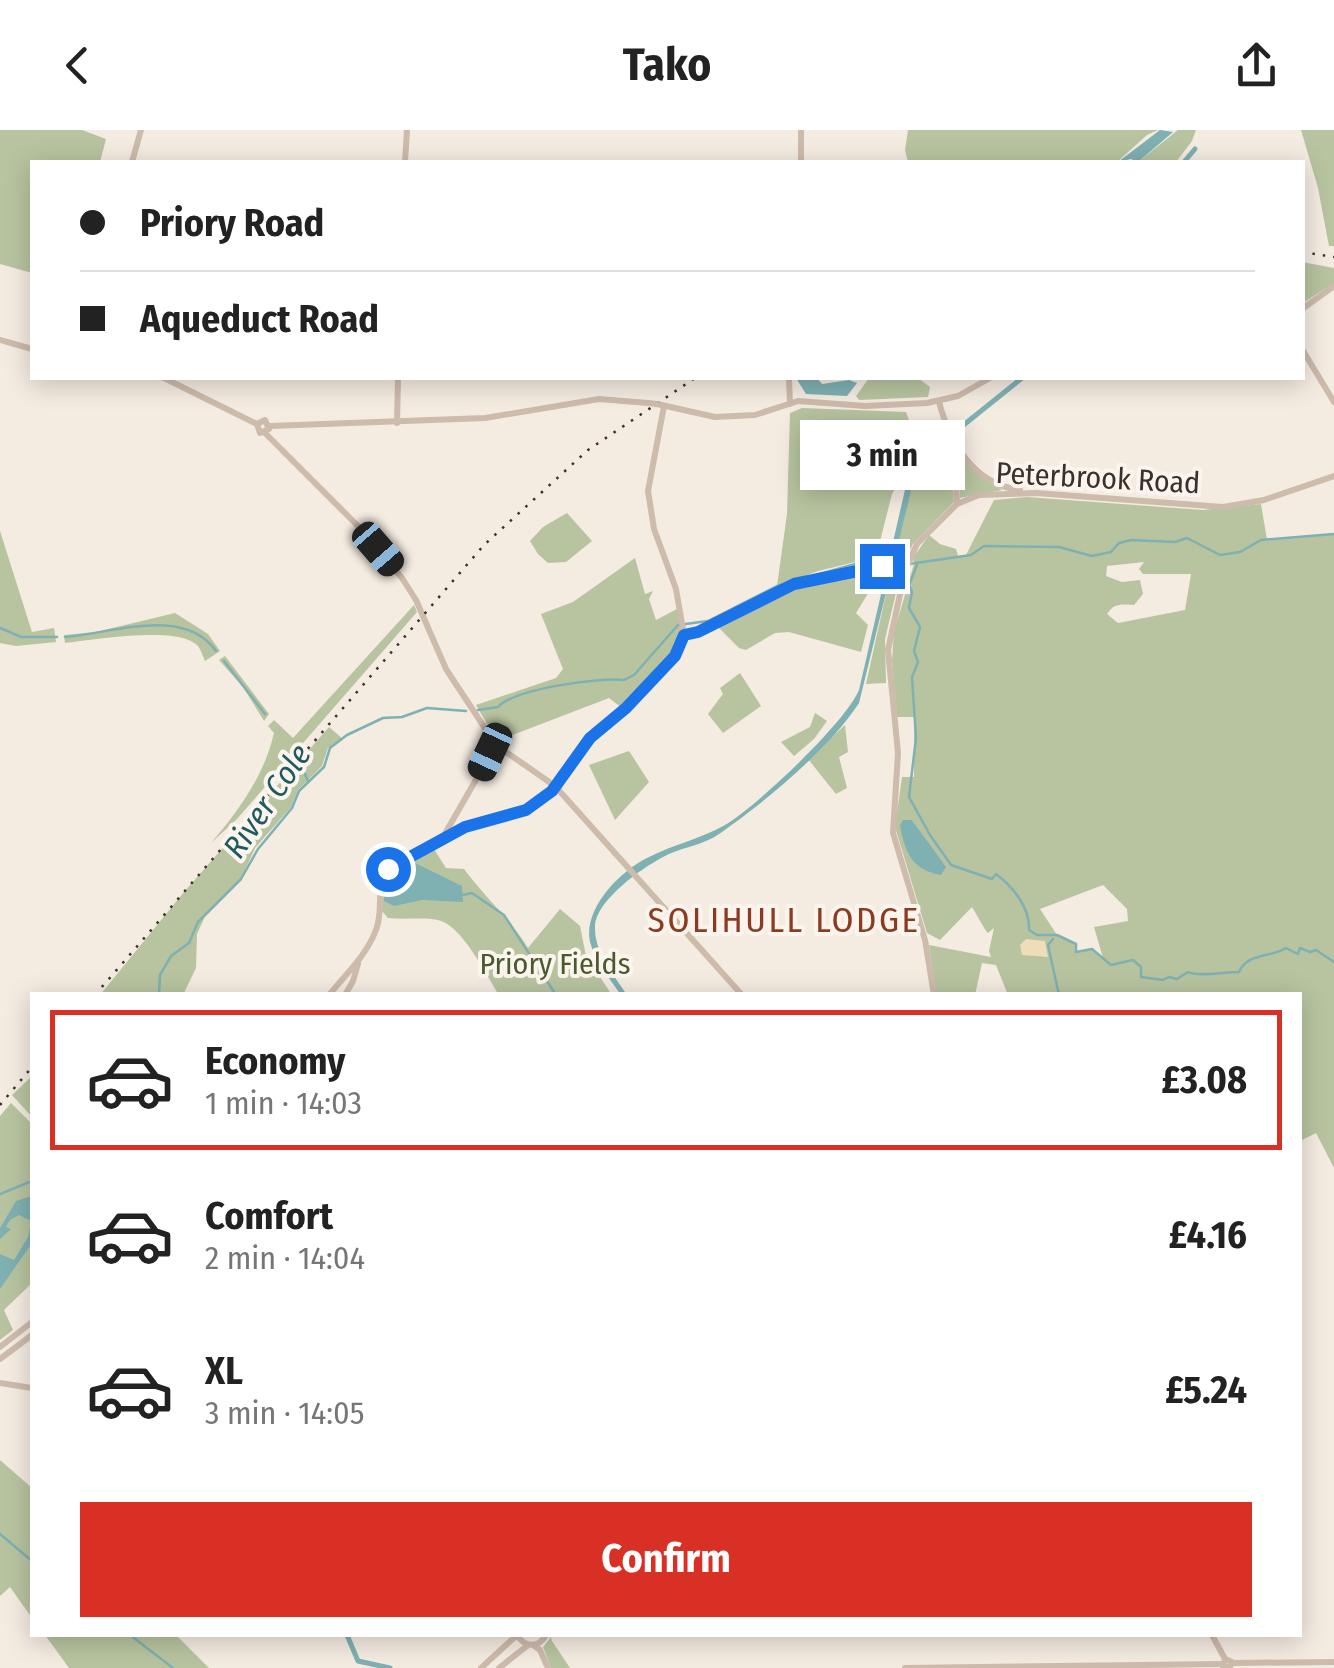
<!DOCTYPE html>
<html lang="en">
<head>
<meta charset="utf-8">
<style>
  :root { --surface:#fff; --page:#f2f2f2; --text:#222; --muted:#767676; --line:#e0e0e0; --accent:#d93025 }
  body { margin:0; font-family:"Fira Sans Condensed",sans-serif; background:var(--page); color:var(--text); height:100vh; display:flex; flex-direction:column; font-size:38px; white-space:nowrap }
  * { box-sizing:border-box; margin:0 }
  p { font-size:32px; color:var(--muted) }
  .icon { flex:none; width:55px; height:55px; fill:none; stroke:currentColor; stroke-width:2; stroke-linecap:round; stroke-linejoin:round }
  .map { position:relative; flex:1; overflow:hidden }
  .details { position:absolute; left:30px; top:862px; width:1272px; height:645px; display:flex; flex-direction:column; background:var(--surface); border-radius:0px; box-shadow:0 5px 25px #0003 }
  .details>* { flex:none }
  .banner { position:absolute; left:30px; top:30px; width:1275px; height:220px; border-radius:0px; box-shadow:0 5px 25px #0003; display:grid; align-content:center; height:220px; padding:0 50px; background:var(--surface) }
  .end { position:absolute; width:45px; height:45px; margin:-22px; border:12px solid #1a73e8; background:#fff; box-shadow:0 0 0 5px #fff }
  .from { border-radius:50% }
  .bubble { position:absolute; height:70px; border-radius:0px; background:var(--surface); box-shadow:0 5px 25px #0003; font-size:32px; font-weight:700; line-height:70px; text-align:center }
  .car { position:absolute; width:30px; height:60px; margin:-30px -15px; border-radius:12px; box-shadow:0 0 8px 2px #0007; background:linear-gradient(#222 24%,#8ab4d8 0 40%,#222 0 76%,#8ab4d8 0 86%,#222 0) }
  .banner b { display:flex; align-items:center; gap:35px; height:95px; font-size:38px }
  .banner b+b { border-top:2px solid var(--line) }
  .banner i { width:25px; height:25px; background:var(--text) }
  ul { padding:18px 0 0; list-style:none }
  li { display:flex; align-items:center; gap:30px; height:140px; margin:0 20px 15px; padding:0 30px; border:5px solid transparent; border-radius:0px }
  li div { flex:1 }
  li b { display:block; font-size:38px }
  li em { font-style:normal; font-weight:700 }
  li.current { border-color:var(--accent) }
  li>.icon { width:90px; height:90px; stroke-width:1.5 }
  .primary-button { display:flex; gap:20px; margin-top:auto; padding:20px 50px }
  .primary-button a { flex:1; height:115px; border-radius:0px; background:var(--accent); color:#fff; font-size:40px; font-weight:700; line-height:115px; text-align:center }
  header { display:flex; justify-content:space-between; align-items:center; height:130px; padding:0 50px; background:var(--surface); font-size:45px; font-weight:700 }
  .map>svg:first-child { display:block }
  .green { fill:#b8c4a0; fill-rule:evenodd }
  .sand { fill:#efdcb8 }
  .water { fill:#7fb0b2 }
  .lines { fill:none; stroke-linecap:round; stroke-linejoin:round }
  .stream { stroke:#7fb0b2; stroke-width:2.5 }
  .canal { stroke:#7fb0b2; stroke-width:5 }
  .minor-tunnel { stroke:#cfc6bd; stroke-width:6; stroke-dasharray:6 3; stroke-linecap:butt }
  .minor { stroke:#cdbbac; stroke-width:6 }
  .rail { stroke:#3b302b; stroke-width:2.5; stroke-dasharray:2.5 8; stroke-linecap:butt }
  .minor-bridge { stroke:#cdbbac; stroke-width:6 }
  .route { stroke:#1a73e8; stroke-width:12 }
  .labels { text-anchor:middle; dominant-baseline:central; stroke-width:8; stroke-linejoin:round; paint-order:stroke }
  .street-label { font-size:30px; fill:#3b302b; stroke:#fbf5ee }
  .park-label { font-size:30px; fill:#4a5a2e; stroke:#fbf5ee }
  .water-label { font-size:32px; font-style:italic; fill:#1f5a5e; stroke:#fbf5ee }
  .quarter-label { font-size:35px; letter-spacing:2.5px; fill:#8c3b22; stroke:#fbf5ee }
</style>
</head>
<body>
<header><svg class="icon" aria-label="back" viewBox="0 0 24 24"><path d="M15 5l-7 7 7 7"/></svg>Tako<svg class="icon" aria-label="share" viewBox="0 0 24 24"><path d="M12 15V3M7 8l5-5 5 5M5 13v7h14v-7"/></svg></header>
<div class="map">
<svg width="1334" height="1538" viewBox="0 0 1334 1538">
  <rect width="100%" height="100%" fill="#f4ebe1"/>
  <g class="green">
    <path d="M 0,0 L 82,0 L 106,9 L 100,32 L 32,32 L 32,143 L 0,134 Z"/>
    <path d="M 908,0 L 1158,0 L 1147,5 L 1117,32 L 908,32 L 905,20 Z"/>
    <path d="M 1178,0 L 1196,0 L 1192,11 L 1176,32 L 1138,32 Z"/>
    <path d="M 1301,0 L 1334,0 L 1334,116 L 1329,116 L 1318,58 Z"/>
    <path d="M 1302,132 L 1334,138 L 1334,153 L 1303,173 Z"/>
    <path d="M 869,248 L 918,248 L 930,257 L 928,267 L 859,270 L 856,266 Z"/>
    <path d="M 802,278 L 906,282 L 919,316 L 892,364 L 876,427 L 818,441 L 777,456 L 787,384 L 790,283 Z"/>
    <path d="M 947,313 L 951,317 L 954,372 L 913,414 L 903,434 L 892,434 C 897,390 912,341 947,313 Z"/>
    <path d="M 959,325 L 976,343 L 1002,360 L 960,368 Z"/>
    <path d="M 1027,367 L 1203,380 L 1261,374 L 1267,410 L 1334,404 L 1334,1038 L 1316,1003 L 1300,1011 L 1300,865 L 1008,865 L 996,835 L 982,833 L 975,865 L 936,865 L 929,815 L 991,827 L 989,821 L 994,798 L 988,803 L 986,801 L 972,777 L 940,810 L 927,803 L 895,697 L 902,647 L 914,647 L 914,587 L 897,587 L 892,530 L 894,502 L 914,434 L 913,428 L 929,405 L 940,414 L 956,419 L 958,426 L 966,425 L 994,370 ZM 1144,432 L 1139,439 L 1143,444 L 1191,444 L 1185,480 L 1118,493 L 1107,484 C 1114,473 1121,474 1134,475 L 1143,464 L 1140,450 L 1122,452 L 1106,446 L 1107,436 ZM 912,690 L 945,737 L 930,742 ZM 1103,755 L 1127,779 L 1128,791 L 1094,797 L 1103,828 L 1092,819 L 1076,822 L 1076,814 L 1057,805 L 1040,779 Z"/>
    <path d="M 567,383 L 592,411 L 566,432 L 548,433 L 538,424 L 530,411 L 543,397 Z"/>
    <path d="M 0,401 L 32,502 L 54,498 L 56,512 L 16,516 L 0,513 Z"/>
    <path d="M 635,428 L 645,464 L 653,461 L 649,469 L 656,490 L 677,479 L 681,503 L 674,521 L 622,578 L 609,568 L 497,611 L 476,575 L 556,548 L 563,539 L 541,484 L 573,472 Z"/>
    <path d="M 883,439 L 856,483 L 868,495 L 861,522 L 789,502 L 775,503 L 746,520 L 739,518 L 717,496 L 799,456 Z"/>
    <path d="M 891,441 L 900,446 L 885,509 L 886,553 L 866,554 Z"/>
    <path d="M 414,475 L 417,482 L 237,689 L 211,713 C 239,680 264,646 274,603 L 268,596 L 274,590 L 293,608 Z"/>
    <path d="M 175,483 L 208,504 L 220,521 L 205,531 C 204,529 200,518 198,516 C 179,495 92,510 65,513 L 64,505 L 96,502 Z"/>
    <path d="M 225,526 L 269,584 L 264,591 L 243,557 L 219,530 Z"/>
    <path d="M 740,543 L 761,576 L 723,603 L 708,584 L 723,564 L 720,558 Z"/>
    <path d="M 815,583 L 827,591 L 814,609 L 794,626 L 781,612 L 810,597 Z"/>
    <path d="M 845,595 L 848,622 L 839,627 L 847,658 L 836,664 L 808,629 Z"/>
    <path d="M 329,597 L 343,609 L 328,618 L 322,636 L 298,660 L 291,677 L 255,718 L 241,749 L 207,782 L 197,804 L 196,838 L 183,865 L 100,865 L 184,762 Z"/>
    <path d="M 629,621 L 649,652 L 615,690 L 589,635 Z"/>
    <path d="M 434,719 L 446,738 L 464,739 C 485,767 509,788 528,818 L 560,779 L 580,796 L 586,826 L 612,865 L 499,865 C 486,845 462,795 438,790 C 422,787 404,790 388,788 L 382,781 L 384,750 L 395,739 Z"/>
    <path d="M 32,946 L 32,987 L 12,965 Z"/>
    <path d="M 11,973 L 32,994 L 32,1153 L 4,1180 L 13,1200 L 0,1210 L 0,986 Z"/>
    <path d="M 0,1330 L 32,1358 L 32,1488 L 10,1457 L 0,1466 Z"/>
    <path d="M 45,1505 L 176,1505 L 209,1538 L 69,1538 Z"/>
    <path d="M 551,1507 L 552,1511 L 570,1538 L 551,1538 L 543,1517 Z"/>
  </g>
  <path class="sand" d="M 1026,809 L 1045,811 L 1048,827 L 1022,825 L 1020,815 Z"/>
  <g class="water">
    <path d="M 1160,0 L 1173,2 L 1138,32 L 1131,29 L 1118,32 Z"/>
    <path d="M 796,248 L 817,248 L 822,254 L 849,250 L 857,253 L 847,266 L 806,264 Z"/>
    <path d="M 907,351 L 913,353 L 859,573 C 830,618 764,673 719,704 C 705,714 685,717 669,724 C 647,734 595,770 595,797 C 594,822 614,845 627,865 L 621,865 C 610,849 595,831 590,812 C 583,779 619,742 647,728 C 672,715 700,709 725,695 C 757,676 845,593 859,560 Z"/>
    <path d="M 903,690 L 912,690 L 946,737 L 941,745 C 912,740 905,723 900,695 Z"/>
    <path d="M 415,733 L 462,756 L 463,772 L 422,770 L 394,776 L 384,771 L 384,752 L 396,740 Z"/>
    <path d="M 32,1066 L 32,1113 L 0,1159 L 0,1124 L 14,1130 L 28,1107 L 31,1091 L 19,1085 L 10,1090 L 6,1097 L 11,1099 L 0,1109 L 0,1098 L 16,1071 Z"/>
  </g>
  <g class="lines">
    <g class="stream">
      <path d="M 892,434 L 903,434"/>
      <path d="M 909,434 L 971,425 L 984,416 L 1059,417 L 1092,426 L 1111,422 L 1119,413 L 1131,410 L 1175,412 L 1187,408 L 1220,425 L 1240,422 L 1261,410 L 1334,404"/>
      <path d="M 917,435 L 909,455 L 912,462 L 909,478 L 920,497 L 914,521 L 918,532 L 912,547 L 916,608 L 909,667 L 930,705 L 951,735 L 992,749 L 996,744 C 1013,757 1030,777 1029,800 L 1037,805 L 1057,805 L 1076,814 L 1076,822 L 1092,819 L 1111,835 L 1133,830 L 1141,837 L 1141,847 L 1163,850 L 1169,847 L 1177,849 L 1188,842 C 1198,847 1225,842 1239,842 C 1248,822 1271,828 1286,818 L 1298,824 L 1300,818 L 1310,822 L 1316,820 L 1334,832"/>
      <path d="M 0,498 L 21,507 L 57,507"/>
      <path d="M 65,507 C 110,504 184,475 216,521"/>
      <path d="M 224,531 L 265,584"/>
      <path d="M 478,580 L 498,577 C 514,559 599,547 624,550 L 634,545 L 678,495 L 708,491 L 777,456 L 866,431 L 883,432"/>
      <path d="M 302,638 L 308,651"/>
      <path d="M 463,765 L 472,763 L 504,785 L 556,865"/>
      <path d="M 1053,809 L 1048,815 L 1059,865"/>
      <path d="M 159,865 L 160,845 L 171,826 L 189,813 L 198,792 L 241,749 L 258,719 L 292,678 L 299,661 L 324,637 L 330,618 L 347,605 L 383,588 L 402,587 L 427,578 L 466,581"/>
      <path d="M 0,1064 L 32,1051"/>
      <path d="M 0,1404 L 32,1431"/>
      <path d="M 130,1505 L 173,1538"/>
    </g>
    <g class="canal">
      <path d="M 1184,32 L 1195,19"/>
      <path d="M 908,359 L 911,346 L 925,326 L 1022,248"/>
      <path d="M 347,1505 L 358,1531 L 390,1538"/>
    </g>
    <path class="minor-tunnel" d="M 882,436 L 895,438"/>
    <g class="minor">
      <path d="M 132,32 L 141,0"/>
      <path d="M 405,32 L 407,0"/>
      <path d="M 801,32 L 801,0"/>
      <path d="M 1302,179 L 1334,156"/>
      <path d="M 0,210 L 32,219"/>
      <path d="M 1302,219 L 1334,272"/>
      <path d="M 164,248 L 257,294 L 260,303 L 269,299 L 265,290 L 257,294"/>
      <path d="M 789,248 L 790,274"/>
      <path d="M 939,272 C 950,313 974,355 1020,360"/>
      <path d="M 657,274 L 715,287 L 755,285 L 798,271 L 865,276 L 927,273 L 958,266 L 990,248"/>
      <path d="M 397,293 L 398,248"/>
      <path d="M 270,296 L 485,288 L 599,269 L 648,273"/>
      <path d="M 265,303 L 357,395 L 402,448 L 416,470 L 446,539 L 496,615 L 555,656 L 742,865"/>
      <path d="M 955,316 L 957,373"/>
      <path d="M 684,505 L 698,502 L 794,455 L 882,436"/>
      <path d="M 443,707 L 496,615"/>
      <path d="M 329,865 C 346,844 366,826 376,800 C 384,780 375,757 388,739 L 465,697 L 531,677 L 561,650 L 590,608 L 638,566 L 679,520 L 684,505 L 676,459 L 654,399 L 648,361 L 664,276"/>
      <path d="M 345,865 L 353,851 L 358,834"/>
      <path d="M 934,865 L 925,810 L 893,703 L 898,623 L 888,520 L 905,441 L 917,414 L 957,374 L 979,365 L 1036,363 L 1223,377 L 1264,370 L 1334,346"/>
      <path d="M 0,1217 L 32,1192"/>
      <path d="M 0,1229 L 32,1205"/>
      <path d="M 0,1253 L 32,1258"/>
      <path d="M 1212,1505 L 1225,1529"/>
      <path d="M 533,1515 L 540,1520 L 548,1538"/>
      <path d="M 1232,1533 L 1334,1532"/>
      <path d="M 1230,1537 L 1232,1532 L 1225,1529 L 1223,1536 L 1230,1538"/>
      <path d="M 481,1538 L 517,1505 C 525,1518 539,1518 546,1505"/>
      <path d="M 499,1538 L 527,1516"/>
      <path d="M 905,1538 L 1223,1534"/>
    </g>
    <g class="rail">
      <path d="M 1302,122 L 1334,127"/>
      <path d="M 95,865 L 484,415 L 588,320 L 695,248"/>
      <path d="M 0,975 L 32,937"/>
    </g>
    <path class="minor-bridge" d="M 648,273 L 657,274"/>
  </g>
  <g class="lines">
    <path class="route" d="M 388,739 L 465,697 L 526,680 L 552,661 L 590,608 L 626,578 L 675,526 L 684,505 L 698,502 L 794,454 L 882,436"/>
  </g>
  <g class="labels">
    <g class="street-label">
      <text transform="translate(1098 348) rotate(3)">Peterbrook Road</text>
    </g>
    <g class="park-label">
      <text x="555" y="834">Priory Fields</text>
    </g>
    <g class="water-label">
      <text transform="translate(267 671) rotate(-56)">River Cole</text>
    </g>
    <g class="quarter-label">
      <text x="784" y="790">SOLIHULL LODGE</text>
    </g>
  </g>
</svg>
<i class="end from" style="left:388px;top:739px"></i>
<i class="end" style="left:882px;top:436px"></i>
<div class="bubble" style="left:800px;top:290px;width:165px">3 min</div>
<i class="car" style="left:378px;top:419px;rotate:139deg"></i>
<i class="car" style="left:490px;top:622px;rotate:205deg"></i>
<div class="banner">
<b><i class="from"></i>Priory Road</b>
<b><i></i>Aqueduct Road</b>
</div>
<section class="details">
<ul>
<li class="current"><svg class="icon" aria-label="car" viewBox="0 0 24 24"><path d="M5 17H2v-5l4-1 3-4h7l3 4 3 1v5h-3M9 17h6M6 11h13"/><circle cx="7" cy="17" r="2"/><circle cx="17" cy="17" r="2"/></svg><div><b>Economy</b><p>1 min · 14:03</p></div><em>£3.08</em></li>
<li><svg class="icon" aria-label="car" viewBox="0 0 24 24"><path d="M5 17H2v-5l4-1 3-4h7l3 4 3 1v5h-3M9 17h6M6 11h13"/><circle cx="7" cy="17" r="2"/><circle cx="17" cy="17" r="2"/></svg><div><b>Comfort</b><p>2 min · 14:04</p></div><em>£4.16</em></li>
<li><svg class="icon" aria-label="car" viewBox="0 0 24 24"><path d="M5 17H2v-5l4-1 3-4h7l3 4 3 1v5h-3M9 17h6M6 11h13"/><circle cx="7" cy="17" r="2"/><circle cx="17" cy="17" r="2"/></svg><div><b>XL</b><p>3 min · 14:05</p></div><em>£5.24</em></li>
</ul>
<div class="primary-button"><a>Confirm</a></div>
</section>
</div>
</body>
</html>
